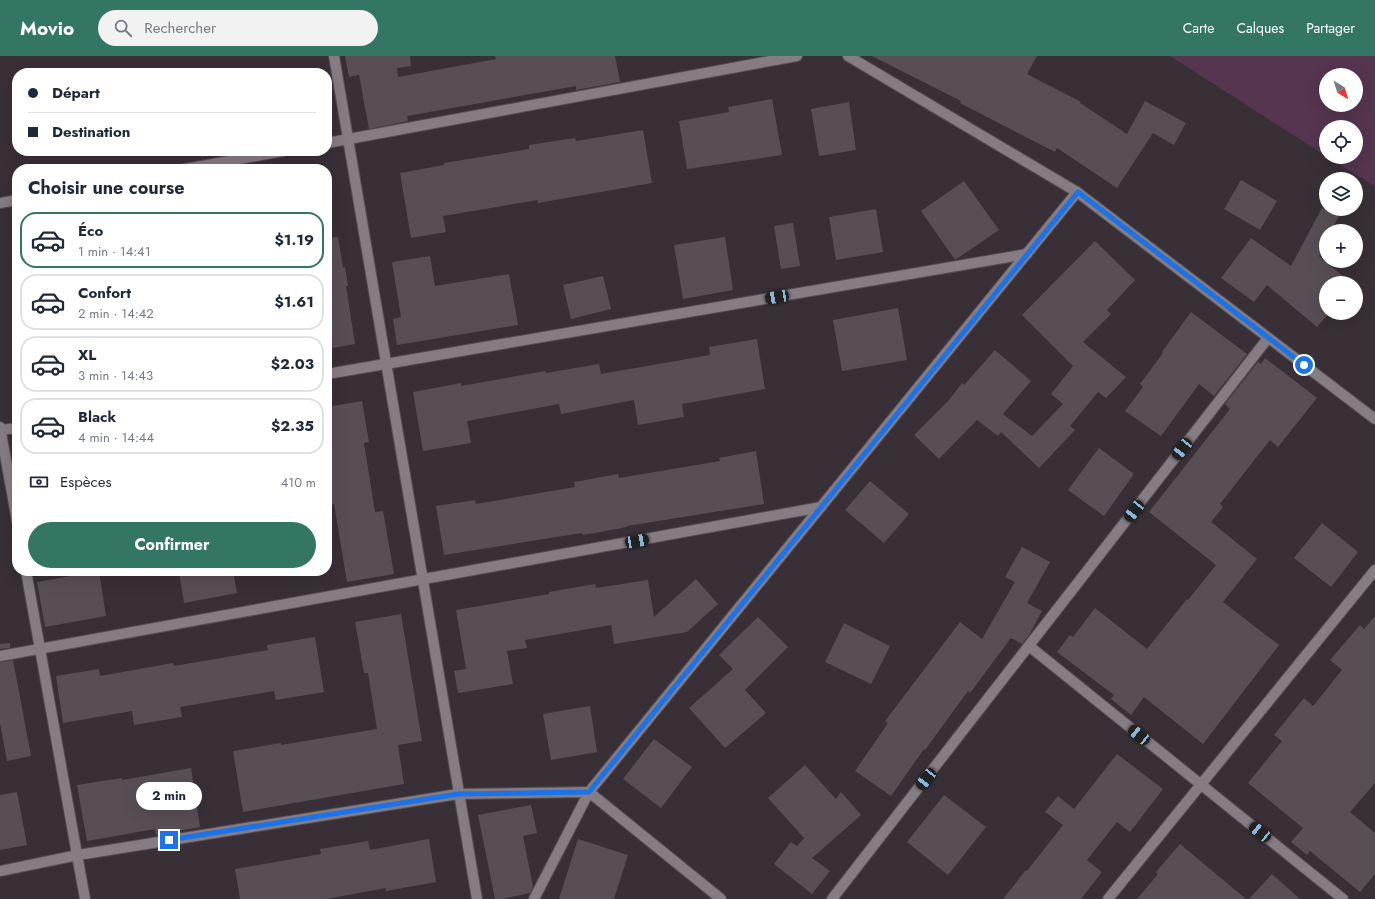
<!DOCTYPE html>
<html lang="fr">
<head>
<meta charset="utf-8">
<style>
  :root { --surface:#fff; --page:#f2f2f3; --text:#1f2937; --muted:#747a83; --line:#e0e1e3; --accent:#337664 }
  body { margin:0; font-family:Jost,sans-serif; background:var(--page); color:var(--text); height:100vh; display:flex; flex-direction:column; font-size:15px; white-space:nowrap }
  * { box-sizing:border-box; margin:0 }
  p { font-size:13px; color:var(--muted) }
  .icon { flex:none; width:22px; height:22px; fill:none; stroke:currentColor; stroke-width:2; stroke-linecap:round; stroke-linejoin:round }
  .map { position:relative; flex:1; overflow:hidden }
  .sheet { position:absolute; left:12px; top:108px; width:320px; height:412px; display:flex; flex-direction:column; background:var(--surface); border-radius:16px; box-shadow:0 4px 16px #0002 }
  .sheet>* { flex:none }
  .guide { position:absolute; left:12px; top:12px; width:320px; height:88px; border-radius:16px; box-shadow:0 4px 16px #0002; display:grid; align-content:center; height:88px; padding:0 16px; background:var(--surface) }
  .needle { width:26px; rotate:142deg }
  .buttons { position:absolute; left:1319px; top:12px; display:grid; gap:8px }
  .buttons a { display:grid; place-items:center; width:44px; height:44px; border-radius:50%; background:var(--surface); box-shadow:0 4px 16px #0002; font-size:20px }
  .end { position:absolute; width:18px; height:18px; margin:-9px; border:5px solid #1a73e8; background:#fff; box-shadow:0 0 0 2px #fff }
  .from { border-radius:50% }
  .bubble { position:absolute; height:28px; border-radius:14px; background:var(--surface); box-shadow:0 4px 16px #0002; font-size:13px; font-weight:700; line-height:28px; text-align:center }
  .car { position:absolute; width:12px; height:24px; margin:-12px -6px; border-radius:5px; box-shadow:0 0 3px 1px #0007; background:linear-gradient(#222 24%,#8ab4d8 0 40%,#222 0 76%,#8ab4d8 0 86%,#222 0) }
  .guide b { display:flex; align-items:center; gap:14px; height:38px; font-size:15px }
  .guide b+b { border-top:1px solid var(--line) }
  .guide i { width:10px; height:10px; background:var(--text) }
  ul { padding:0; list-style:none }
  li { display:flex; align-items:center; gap:12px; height:56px; margin:0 8px 6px; padding:0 8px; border:2px solid var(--line); border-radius:16px }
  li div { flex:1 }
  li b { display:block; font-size:15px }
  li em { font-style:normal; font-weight:700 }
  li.active { border-color:var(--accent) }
  li>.icon { width:36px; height:36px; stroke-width:1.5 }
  h2 { padding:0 16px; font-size:18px; line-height:48px }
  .pay { display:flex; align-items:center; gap:10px; height:44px; padding:0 16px; font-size:15px }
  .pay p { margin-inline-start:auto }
  .button { display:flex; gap:8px; margin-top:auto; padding:8px 16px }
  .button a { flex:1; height:46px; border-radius:24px; background:var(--accent); color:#fff; font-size:16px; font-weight:700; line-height:46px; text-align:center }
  header { display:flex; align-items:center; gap:24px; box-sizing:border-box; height:56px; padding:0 20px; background:var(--accent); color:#fff }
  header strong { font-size:19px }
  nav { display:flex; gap:22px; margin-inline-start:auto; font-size:14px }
  .search { width:280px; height:36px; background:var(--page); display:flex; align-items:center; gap:10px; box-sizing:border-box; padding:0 14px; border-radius:22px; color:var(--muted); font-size:15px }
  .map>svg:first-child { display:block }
  .green { fill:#553550; fill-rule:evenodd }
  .building { fill:#584f56 }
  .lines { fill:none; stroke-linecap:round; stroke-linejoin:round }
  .minor-casing { stroke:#544d53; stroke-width:12 }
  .minor { stroke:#867c84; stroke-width:10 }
  .route { stroke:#1a73e8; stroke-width:5 }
</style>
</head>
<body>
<header>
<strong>Movio</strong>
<div class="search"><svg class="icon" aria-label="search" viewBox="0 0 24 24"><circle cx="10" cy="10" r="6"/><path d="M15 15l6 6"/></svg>Rechercher</div>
<nav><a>Carte</a><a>Calques</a><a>Partager</a></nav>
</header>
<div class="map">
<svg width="1375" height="843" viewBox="0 0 1375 843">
  <rect width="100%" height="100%" fill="#383036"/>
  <path class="green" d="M 1170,0 L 1375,0 L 1375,131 L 1328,101 L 1356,101 L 1356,71 L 1326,71 L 1326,100 ZM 1326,19 L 1356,19 L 1356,49 L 1326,49 Z"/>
  <g class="building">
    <path d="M 345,0 L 410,0 L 411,10 L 397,12 L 398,21 L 496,3 L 495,0 L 615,0 L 620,26 L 576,34 L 576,30 L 503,43 L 407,60 L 408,65 L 369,73 L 359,19 L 349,21 Z"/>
    <path d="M 872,0 L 1037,0 L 1027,18 L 1081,46 L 1080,47 L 1127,78 L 1145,45 L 1186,67 L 1174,89 L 1153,77 L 1117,132 L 1057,92 L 1055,96 L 960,47 L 961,45 Z"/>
    <path d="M 772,43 L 782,99 L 687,113 L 679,65 L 729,56 L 728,51 Z"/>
    <path d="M 849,46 L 856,94 L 819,100 L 811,53 Z"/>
    <path d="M 643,74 L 652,127 L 538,147 L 538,144 L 443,160 L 446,176 L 411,182 L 400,117 L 444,109 L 444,107 L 529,93 L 529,89 L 575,82 L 576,85 Z"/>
    <path d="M 1241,124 L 1277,145 L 1260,174 L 1224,153 Z"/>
    <path d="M 964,125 L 999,174 L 955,204 L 921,155 Z"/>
    <path d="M 1322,152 L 1339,160 L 1331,175 L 1326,175 L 1326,185 L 1319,200 L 1351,227 L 1326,227 L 1326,257 L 1329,257 L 1317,271 L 1267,229 L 1254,246 L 1221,222 L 1251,182 L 1291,210 Z"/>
    <path d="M 876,153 L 883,196 L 836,204 L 829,161 Z"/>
    <path d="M 793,167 L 800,210 L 781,213 L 774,170 Z"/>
    <path d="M 338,181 L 343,212 L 345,211 L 348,230 L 346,230 L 355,288 L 327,293 L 327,182 Z"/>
    <path d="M 725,181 L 733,234 L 683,243 L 674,189 Z"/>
    <path d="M 1095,185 L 1135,224 L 1107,254 L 1111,258 L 1083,286 L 1126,321 L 1106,342 L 1098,336 L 1070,370 L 1075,374 L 1039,412 L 1001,376 L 998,380 L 977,364 L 939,403 L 914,379 L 949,344 L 962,327 L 964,329 L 995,294 L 1031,325 L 1003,358 L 1032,380 L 1063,348 L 1051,338 L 1073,310 L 1022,259 Z"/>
    <path d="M 430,200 L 435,230 L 509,218 L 518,269 L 397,289 L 393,263 L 401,261 L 392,206 Z"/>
    <path d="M 603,220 L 611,253 L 571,263 L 563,229 Z"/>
    <path d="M 898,252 L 907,304 L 842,315 L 833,264 Z"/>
    <path d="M 1191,256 L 1247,298 L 1214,340 L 1199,328 L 1161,380 L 1125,355 L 1143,331 L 1140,328 L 1163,297 L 1162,296 Z"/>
    <path d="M 757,283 L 765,333 L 682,348 L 684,361 L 638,369 L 634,344 L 561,358 L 559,348 L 467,365 L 471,387 L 423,395 L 413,336 L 461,327 L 461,330 L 545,315 L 546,317 L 599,308 L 601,318 L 710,299 L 709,291 Z"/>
    <path d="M 1265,302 L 1317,342 L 1278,391 L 1270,384 L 1220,448 L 1223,451 L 1211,466 L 1257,503 L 1223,546 L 1279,589 L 1203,688 L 1144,641 L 1131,659 L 1111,643 L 1114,639 L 1057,596 L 1070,579 L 1073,581 L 1095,552 L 1147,593 L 1187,543 L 1188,544 L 1216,509 L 1149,456 L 1230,353 L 1225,348 L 1258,306 L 1261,308 Z"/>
    <path d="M 362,345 L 369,386 L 364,387 L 375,456 L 383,455 L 394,518 L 347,526 L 334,448 L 331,449 L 327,428 L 327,408 L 330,407 L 327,385 L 327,351 Z"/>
    <path d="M 1099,392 L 1134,418 L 1104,460 L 1068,434 Z"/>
    <path d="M 756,395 L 764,448 L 627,470 L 627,471 L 583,479 L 582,477 L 444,499 L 436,450 L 475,444 L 476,448 L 575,431 L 574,426 L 618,418 L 619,422 L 720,405 L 719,402 Z"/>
    <path d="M 870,425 L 909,458 L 884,487 L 845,454 Z"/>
    <path d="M 1322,467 L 1358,496 L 1331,531 L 1294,502 Z"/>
    <path d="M 1022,491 L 1050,506 L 1027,547 L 1042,555 L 1029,579 L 1022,588 L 1011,582 L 970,637 L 968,635 L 925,694 L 924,693 L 891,740 L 855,715 L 888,667 L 885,665 L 960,566 L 982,583 L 1015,526 L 1005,521 Z"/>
    <path d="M 99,515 L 106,560 L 45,571 L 37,526 Z"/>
    <path d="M 179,515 L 233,515 L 237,537 L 184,547 Z"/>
    <path d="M 696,523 L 718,548 L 687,576 L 614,588 L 611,569 L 525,584 L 527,592 L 507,595 L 513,628 L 458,637 L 454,615 L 466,613 L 456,554 L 549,538 L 549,536 L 595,528 L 596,532 L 648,524 L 654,561 Z"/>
    <path d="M 401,558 L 422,685 L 398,689 L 404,728 L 243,756 L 233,695 L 281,687 L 281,689 L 377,673 L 368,617 L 364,617 L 355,566 Z"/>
    <path d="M 1375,560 L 1375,727 L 1350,756 L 1375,777 L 1375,818 L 1360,836 L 1310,795 L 1307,799 L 1291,786 L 1303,772 L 1248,727 L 1282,685 L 1274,679 L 1304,642 L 1313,650 L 1342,614 L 1330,604 L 1360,569 L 1364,573 Z"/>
    <path d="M 758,561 L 788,591 L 745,634 L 766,657 L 725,692 L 689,652 L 733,613 L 719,599 Z"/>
    <path d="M 844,567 L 890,590 L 871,628 L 825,606 Z"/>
    <path d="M 315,581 L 324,636 L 276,644 L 274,635 L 180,651 L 182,661 L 134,669 L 132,655 L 63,667 L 56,620 L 99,613 L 100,620 L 173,607 L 174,610 L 268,594 L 267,589 Z"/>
    <path d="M 10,587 L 10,592 L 0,593 L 0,588 Z"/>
    <path d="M 13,604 L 31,700 L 7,705 L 0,667 L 0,606 Z"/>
    <path d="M 590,650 L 597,696 L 551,704 L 543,658 Z"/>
    <path d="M 654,683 L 692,711 L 661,752 L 623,723 Z"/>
    <path d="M 1117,698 L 1163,733 L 1130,776 L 1117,766 L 1087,804 L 1102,816 L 1081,843 L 1003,843 L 1026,814 L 1027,815 L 1063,769 L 1045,756 L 1058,740 L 1074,753 Z"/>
    <path d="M 805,709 L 836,743 L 841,736 L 861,759 L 812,802 L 830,815 L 812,838 L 774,808 L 791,786 L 797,790 L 804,782 L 768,742 Z"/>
    <path d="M 191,712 L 200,771 L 156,779 L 155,773 L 87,785 L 77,729 L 122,722 L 122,724 Z"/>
    <path d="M 17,736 L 27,789 L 0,794 L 0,739 Z"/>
    <path d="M 944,739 L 986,771 L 948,819 L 907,786 Z"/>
    <path d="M 531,749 L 537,777 L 523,780 L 533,831 L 530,837 L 502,843 L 495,843 L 478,759 Z"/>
    <path d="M 429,783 L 436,826 L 386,835 L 386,832 L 326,843 L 240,843 L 235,813 L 321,798 L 320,793 L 368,785 L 370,794 Z"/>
    <path d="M 578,783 L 628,799 L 614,843 L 559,843 Z"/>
    <path d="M 1180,788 L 1246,843 L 1137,843 L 1158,818 L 1156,816 Z"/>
    <path d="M 1272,818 L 1300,843 L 1249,843 Z"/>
  </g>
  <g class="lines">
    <defs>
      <g id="minor">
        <path d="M 334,0 L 477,843"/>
        <path d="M 848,0 L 1077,136 L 1375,363"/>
        <path d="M 327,87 L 797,0"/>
        <path d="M 185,113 L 283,95"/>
        <path d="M 0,147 L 17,144"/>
        <path d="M 327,318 L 1027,198"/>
        <path d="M 0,371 L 17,465"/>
        <path d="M 0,374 L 17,372"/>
        <path d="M 26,515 L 85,843"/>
        <path d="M 1029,590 L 1343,843"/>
        <path d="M 0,600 L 821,451"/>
        <path d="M 0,815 L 78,799 L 458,738 L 589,736 L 721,843"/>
        <path d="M 534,843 L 589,736 L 1077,136"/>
        <path d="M 832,843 L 1268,282"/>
        <path d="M 1108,843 L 1375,514"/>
      </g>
    </defs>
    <use href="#minor" class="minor-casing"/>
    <use href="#minor" class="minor"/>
  </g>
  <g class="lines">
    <path class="route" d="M 169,784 L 458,738 L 589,736 L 1078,136 L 1304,309"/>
  </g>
</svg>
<div class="buttons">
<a><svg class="needle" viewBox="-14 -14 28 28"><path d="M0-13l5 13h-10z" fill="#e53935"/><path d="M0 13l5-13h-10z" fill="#747a83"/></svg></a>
<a><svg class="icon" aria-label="locate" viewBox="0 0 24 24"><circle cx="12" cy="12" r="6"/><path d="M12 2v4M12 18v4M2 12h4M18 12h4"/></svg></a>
<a><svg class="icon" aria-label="layers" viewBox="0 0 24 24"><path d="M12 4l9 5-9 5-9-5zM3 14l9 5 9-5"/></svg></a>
<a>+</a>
<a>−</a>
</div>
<i class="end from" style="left:1304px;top:309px"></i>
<i class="end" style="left:169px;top:784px"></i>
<div class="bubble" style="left:136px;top:726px;width:66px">2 min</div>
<i class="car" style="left:777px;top:241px;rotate:260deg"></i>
<i class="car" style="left:1182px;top:393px;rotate:218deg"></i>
<i class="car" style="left:1134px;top:455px;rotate:218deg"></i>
<i class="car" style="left:637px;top:485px;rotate:80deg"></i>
<i class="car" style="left:1139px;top:679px;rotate:309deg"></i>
<i class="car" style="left:926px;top:723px;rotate:218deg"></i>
<i class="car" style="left:1260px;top:776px;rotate:309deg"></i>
<div class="guide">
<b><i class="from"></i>Départ</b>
<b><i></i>Destination</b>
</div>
<section class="sheet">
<h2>Choisir une course</h2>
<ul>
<li class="active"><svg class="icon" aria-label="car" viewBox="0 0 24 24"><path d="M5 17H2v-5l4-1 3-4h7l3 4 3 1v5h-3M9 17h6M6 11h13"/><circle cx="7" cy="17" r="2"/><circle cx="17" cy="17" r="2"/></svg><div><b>Éco</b><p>1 min · 14:41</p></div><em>$1.19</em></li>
<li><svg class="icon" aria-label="car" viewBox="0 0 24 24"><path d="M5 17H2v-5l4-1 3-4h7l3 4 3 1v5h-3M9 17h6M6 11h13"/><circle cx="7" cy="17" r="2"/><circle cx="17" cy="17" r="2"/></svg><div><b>Confort</b><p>2 min · 14:42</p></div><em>$1.61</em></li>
<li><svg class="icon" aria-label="car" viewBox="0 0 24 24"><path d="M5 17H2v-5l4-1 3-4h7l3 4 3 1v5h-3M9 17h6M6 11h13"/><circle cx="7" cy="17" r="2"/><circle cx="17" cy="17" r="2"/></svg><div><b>XL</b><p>3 min · 14:43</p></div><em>$2.03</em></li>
<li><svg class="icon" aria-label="car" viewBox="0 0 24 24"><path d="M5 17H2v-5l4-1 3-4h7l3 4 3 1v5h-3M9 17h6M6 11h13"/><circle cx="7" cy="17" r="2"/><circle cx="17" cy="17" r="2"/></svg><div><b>Black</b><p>4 min · 14:44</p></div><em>$2.35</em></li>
</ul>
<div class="pay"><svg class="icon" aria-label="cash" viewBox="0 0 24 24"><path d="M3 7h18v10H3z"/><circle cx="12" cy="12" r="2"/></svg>Espèces<p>410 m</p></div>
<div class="button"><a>Confirmer</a></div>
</section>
</div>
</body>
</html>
